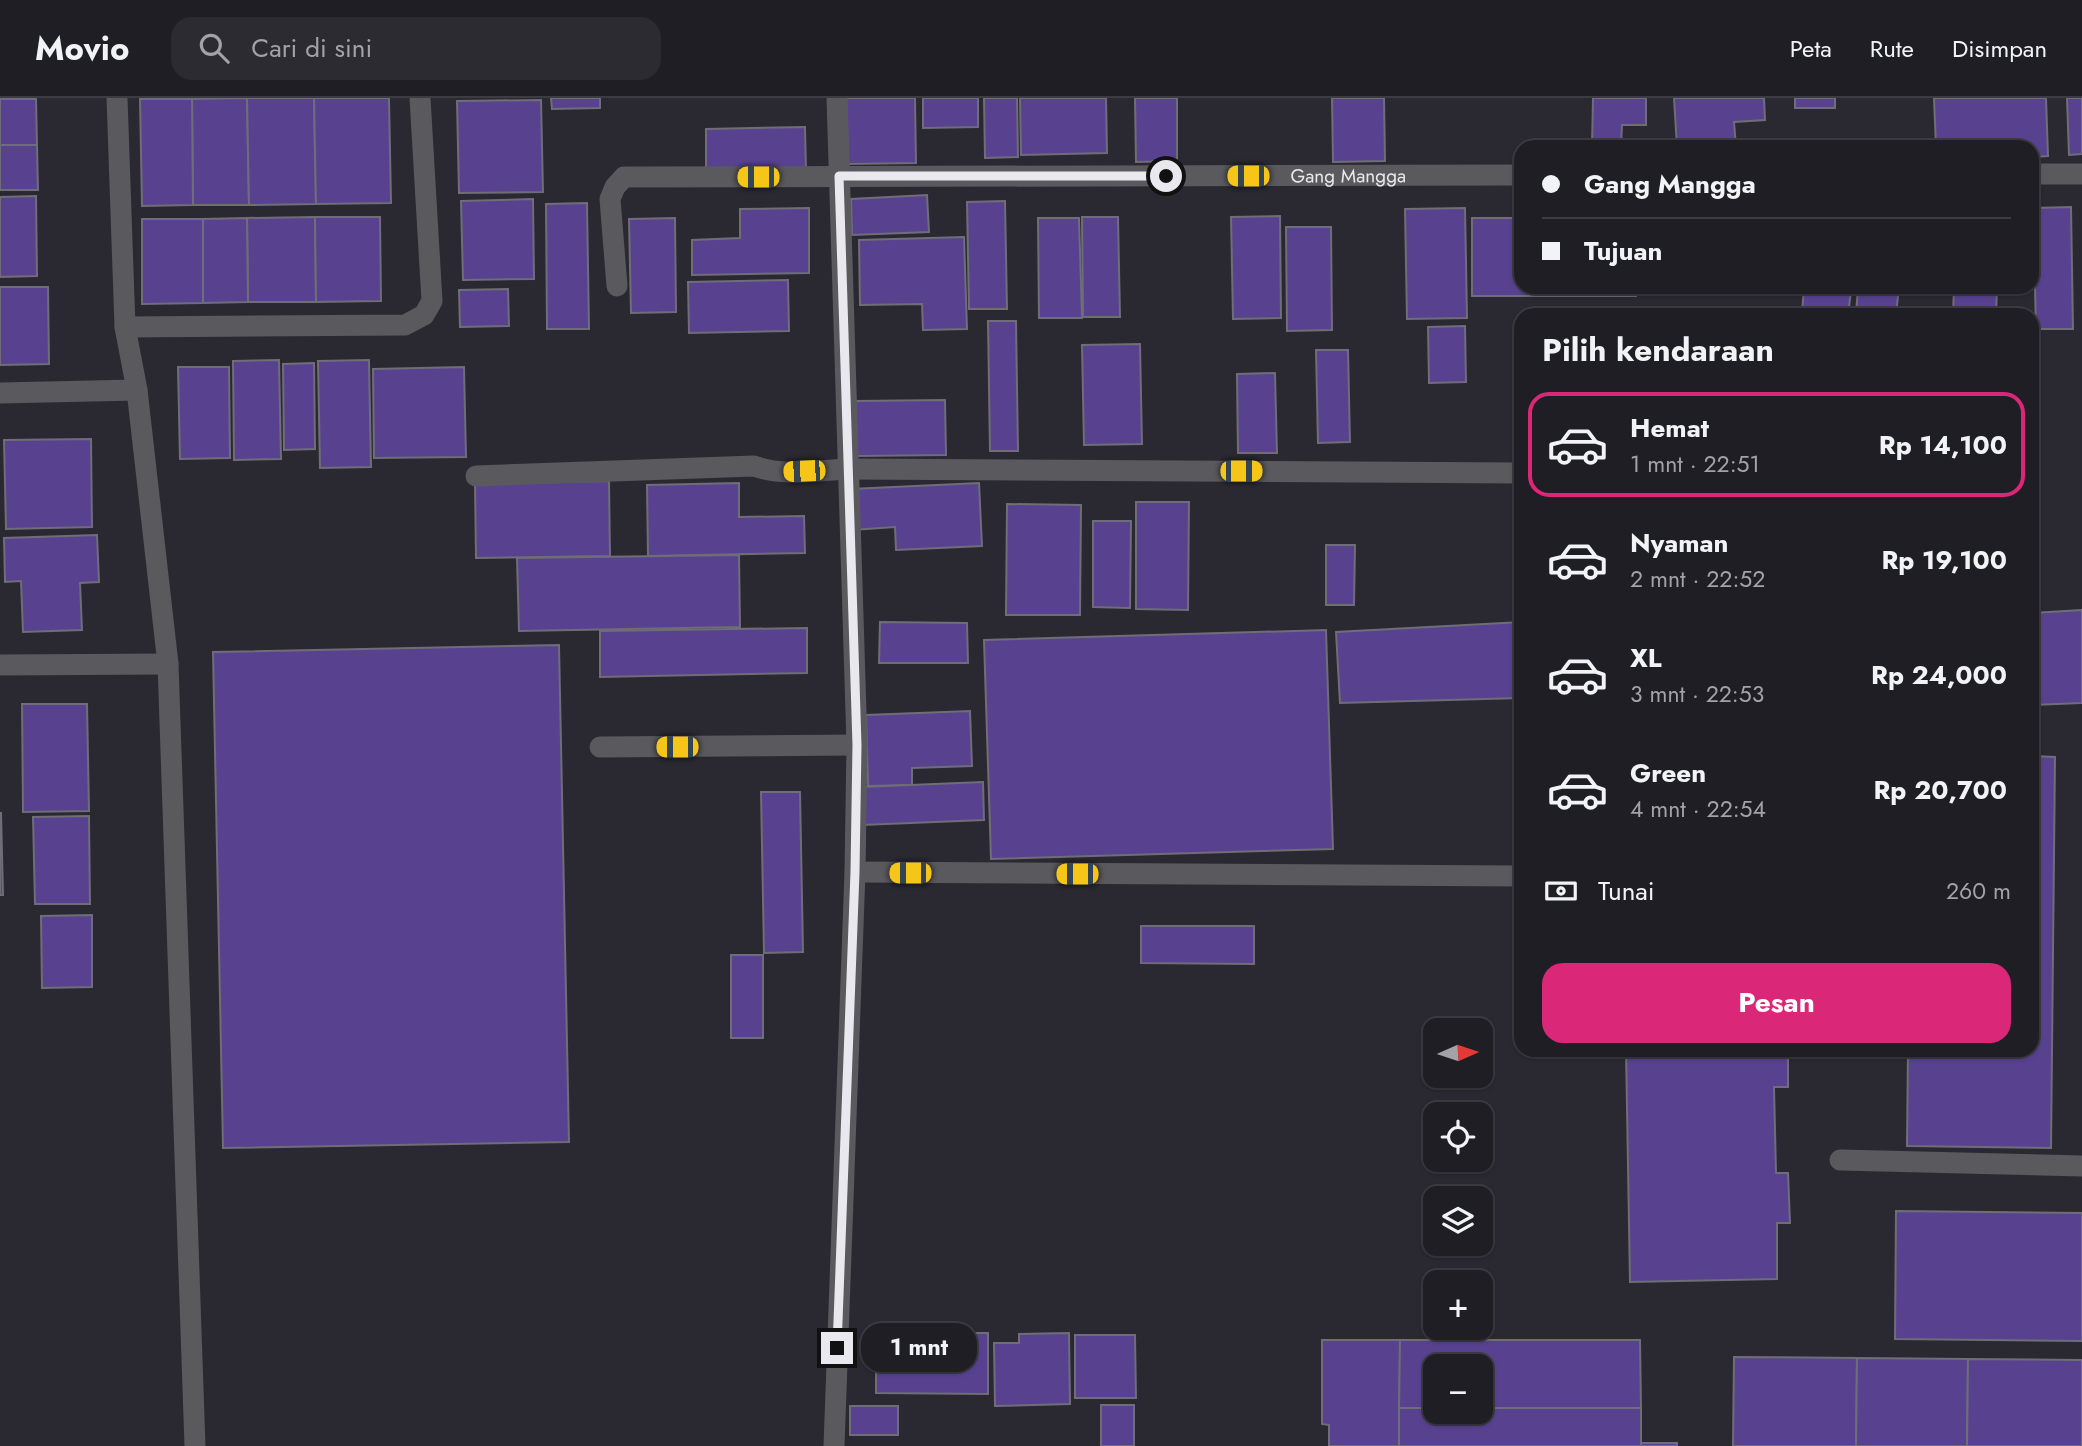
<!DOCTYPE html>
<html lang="id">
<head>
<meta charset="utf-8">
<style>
  :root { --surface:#201e25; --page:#2d2b32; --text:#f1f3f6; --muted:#a2a2a7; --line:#3d3c42; --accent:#db2777 }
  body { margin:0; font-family:Jost,sans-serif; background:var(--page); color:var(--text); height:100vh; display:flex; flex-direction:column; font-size:26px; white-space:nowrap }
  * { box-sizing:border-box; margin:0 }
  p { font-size:23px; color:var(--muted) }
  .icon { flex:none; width:38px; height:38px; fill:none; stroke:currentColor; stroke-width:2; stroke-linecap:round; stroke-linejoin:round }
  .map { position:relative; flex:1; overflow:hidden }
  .details { position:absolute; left:1514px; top:210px; width:525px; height:749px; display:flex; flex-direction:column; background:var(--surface); border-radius:21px; box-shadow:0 2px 5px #0004,0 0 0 2px var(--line) }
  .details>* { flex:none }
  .top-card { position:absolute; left:1514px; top:42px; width:525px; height:154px; border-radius:21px; box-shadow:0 2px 5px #0004,0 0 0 2px var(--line); display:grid; align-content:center; height:154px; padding:0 28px; background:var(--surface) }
  .needle { width:46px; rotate:87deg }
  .tools { position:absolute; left:1423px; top:920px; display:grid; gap:14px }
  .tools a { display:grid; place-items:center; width:70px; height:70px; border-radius:14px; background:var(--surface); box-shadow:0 2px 5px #0004,0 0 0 2px var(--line); font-size:35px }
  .end { position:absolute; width:32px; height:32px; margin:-16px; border:9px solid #e9e8ee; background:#111; box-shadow:0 0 0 4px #111 }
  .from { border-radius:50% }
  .bubble { position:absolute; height:49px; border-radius:21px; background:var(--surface); box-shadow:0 2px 5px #0004,0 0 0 2px var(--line); font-size:23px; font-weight:700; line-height:49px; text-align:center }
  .car { position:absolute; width:21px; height:42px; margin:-21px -10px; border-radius:9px; box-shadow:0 0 5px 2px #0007; background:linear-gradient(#f5c518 24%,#345 0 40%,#f5c518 0 76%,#345 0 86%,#f5c518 0) }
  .top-card b { display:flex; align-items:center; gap:24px; height:66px; font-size:26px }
  .top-card b+b { border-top:2px solid var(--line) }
  .top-card i { width:18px; height:18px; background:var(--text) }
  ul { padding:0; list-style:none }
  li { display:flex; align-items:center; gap:21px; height:105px; margin:0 14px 10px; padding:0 14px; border:4px solid transparent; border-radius:21px }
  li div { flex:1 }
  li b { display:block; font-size:26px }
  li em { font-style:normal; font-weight:700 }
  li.active { border-color:var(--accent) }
  li>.icon { width:63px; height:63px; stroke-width:1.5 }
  h2 { padding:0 28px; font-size:32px; line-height:84px }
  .pay { display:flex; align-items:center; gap:18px; height:77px; padding:0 28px; font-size:26px }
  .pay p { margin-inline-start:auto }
  .action { display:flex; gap:14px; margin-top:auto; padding:14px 28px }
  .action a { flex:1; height:80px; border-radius:21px; background:var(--accent); color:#fff; font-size:28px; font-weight:700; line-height:80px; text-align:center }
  header { display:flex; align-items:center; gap:42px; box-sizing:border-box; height:98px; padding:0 35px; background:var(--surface); border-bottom:2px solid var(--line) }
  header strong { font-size:33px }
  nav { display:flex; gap:38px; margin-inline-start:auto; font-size:24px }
  .search { width:490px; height:63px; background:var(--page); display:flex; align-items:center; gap:18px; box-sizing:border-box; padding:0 24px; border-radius:21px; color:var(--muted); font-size:26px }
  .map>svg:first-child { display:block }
  .building { fill:#584290; stroke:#6f6d77; stroke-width:2 }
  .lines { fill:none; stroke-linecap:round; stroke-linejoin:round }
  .lane { stroke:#5a595e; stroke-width:21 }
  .street { stroke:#5a595e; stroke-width:21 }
  .route { stroke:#e9e8ee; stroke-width:9 }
  .labels { text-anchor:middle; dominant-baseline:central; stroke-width:6; stroke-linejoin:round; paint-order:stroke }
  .street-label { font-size:19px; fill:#e9e8ee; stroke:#2a2831 }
</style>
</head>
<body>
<header>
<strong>Movio</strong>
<div class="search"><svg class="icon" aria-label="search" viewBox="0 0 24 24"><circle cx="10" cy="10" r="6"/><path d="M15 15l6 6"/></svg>Cari di sini</div>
<nav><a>Peta</a><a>Rute</a><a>Disimpan</a></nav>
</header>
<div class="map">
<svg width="2082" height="1348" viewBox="0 0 2082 1348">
  <rect width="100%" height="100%" fill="#2a2831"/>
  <g class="building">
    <path d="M 247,0 L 249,107 L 193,107 L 192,1 Z"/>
    <path d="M 247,0 L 314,0 L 316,106 L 249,107 Z"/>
    <path d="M 314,0 L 389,0 L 391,105 L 316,106 Z"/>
    <path d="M 551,0 L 600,0 L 600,10 L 552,11 Z"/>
    <path d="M 846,0 L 915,0 L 916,65 L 848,66 Z"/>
    <path d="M 923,0 L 978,0 L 978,29 L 923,30 Z"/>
    <path d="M 984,0 L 1017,0 L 1018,59 L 985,60 Z"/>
    <path d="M 1020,0 L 1106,0 L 1107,55 L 1021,57 Z"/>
    <path d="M 1135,0 L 1177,0 L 1177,63 L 1136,64 Z"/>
    <path d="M 1332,0 L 1384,0 L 1385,63 L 1333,64 Z"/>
    <path d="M 1593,0 L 1646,0 L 1646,27 L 1622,27 L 1621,49 L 1592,49 Z"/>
    <path d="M 1674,0 L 1764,0 L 1765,22 L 1734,24 L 1736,49 L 1677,49 Z"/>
    <rect x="1795" y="0" width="40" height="10"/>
    <path d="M 1934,0 L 2046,0 L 2048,58 L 2032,59 L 2032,49 L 1936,49 Z"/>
    <path d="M 2067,0 L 2082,0 L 2082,56 L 2069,57 Z"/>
    <path d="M 0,1 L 36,1 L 37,47 L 0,47 Z"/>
    <path d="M 140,1 L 192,1 L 193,107 L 142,108 Z"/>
    <path d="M 541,2 L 543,94 L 459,95 L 457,3 Z"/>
    <path d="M 805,29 L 806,72 L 706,73 L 706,31 Z"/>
    <path d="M 0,47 L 37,47 L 38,92 L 0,92 Z"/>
    <path d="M 927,97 L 929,134 L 852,137 L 851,101 Z"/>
    <path d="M 36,98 L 37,178 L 0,179 L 0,99 Z"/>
    <path d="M 533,101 L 534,181 L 463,182 L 461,103 Z"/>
    <path d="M 1005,103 L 1007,211 L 969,211 L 967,104 Z"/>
    <path d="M 587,105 L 589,231 L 547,231 L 546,106 Z"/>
    <path d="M 2071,109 L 2073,231 L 2036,231 L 2033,110 Z"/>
    <path d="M 809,110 L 809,175 L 692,177 L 692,142 L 740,140 L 740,111 Z"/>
    <path d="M 1465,110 L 1467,220 L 1407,221 L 1405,111 Z"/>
    <path d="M 1280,118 L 1281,220 L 1233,221 L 1231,119 Z"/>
    <path d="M 315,119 L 316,204 L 248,204 L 247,120 Z"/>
    <path d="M 315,119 L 380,119 L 381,203 L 316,204 Z"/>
    <path d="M 1082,119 L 1118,119 L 1120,219 L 1083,219 Z"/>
    <path d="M 247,120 L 248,204 L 203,205 L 203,121 Z"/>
    <path d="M 675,120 L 676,214 L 631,215 L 629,121 Z"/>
    <path d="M 1038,120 L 1079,120 L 1082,220 L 1039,220 Z"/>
    <path d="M 1472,120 L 1521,120 L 1521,189 L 1636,189 L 1636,198 L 1472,198 Z"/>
    <path d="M 142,121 L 203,121 L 203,205 L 142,206 Z"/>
    <path d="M 1286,129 L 1331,129 L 1332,232 L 1287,233 Z"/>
    <path d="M 964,139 L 967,231 L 923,232 L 922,206 L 860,207 L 859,142 Z"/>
    <path d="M 788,182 L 789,233 L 689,235 L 688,184 Z"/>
    <path d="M 0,189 L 48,189 L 49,266 L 0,267 Z"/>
    <path d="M 1804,189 L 1857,189 L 1857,193 L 1851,193 L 1848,217 L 1802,215 Z"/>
    <path d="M 1858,189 L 1899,189 L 1896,217 L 1856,217 Z"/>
    <path d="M 1954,189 L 1997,189 L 1996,217 L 1953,217 Z"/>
    <path d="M 508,191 L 509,228 L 460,229 L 459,192 Z"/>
    <path d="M 988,223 L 1016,223 L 1018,353 L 990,353 Z"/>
    <path d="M 1465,228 L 1466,284 L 1429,285 L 1428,229 Z"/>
    <path d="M 1140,246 L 1142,346 L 1084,347 L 1082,247 Z"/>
    <path d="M 1316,252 L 1348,252 L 1350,344 L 1318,345 Z"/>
    <path d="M 279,262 L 281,361 L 234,362 L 233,263 Z"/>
    <path d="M 369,262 L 371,369 L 320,370 L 318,263 Z"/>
    <path d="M 314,265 L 315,351 L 284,352 L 283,266 Z"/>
    <path d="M 178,269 L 229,269 L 230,360 L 180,361 Z"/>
    <path d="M 464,269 L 466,359 L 374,360 L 373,271 Z"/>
    <path d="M 1275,275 L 1277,355 L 1238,355 L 1237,276 Z"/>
    <path d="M 945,302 L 946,357 L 856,358 L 855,303 Z"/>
    <path d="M 91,341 L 92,429 L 6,431 L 4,342 Z"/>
    <path d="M 609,383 L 610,458 L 476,460 L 475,386 Z"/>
    <path d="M 739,385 L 739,419 L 804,418 L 805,455 L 648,458 L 647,387 Z"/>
    <path d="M 979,385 L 982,448 L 896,452 L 895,429 L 853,432 L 851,391 Z"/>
    <path d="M 1136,404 L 1189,404 L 1188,512 L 1136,511 Z"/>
    <path d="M 1007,406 L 1081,407 L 1080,517 L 1006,517 Z"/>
    <path d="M 1093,423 L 1131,423 L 1130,510 L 1093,509 Z"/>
    <path d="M 97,437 L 99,484 L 80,485 L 82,532 L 23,534 L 21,483 L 5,484 L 4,440 Z"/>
    <path d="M 1326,447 L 1355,447 L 1354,507 L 1326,507 Z"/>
    <path d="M 739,457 L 740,529 L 519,533 L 517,460 Z"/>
    <path d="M 2082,512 L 2082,605 L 2032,607 L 2032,515 Z"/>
    <path d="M 880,524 L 967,525 L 968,565 L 879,565 Z"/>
    <path d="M 1521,524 L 1521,600 L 1340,605 L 1336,534 Z"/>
    <path d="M 807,530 L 807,575 L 600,579 L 600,533 Z"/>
    <path d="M 1326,532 L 1333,751 L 991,761 L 984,542 Z"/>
    <path d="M 559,547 L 569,1044 L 223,1050 L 213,554 Z"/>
    <path d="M 22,606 L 87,606 L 89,713 L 23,714 Z"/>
    <path d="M 970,613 L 972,668 L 912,670 L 912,687 L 868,688 L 866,617 Z"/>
    <path d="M 2032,658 L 2055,659 L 2051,1050 L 1907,1048 L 1908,952 L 2032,952 Z"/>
    <path d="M 983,684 L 984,722 L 862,727 L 861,689 Z"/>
    <path d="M 761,694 L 800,694 L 803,854 L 764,855 Z"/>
    <path d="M 0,715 L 1,715 L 3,797 L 0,797 Z"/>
    <path d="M 89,718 L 90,806 L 35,806 L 33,719 Z"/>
    <path d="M 92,817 L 92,889 L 42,890 L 41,818 Z"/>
    <path d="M 1141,828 L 1254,828 L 1254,866 L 1141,865 Z"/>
    <rect x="731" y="857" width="32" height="83"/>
    <path d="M 1626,952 L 1788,952 L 1788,989 L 1774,989 L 1776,1075 L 1788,1075 L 1790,1125 L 1777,1125 L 1777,1181 L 1630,1184 Z"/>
    <path d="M 1896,1113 L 2082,1115 L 2082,1243 L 1895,1241 Z"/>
    <path d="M 876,1235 L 988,1235 L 988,1296 L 876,1295 Z"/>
    <path d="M 1069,1235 L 1070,1306 L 995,1308 L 994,1245 L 1019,1245 L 1019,1236 Z"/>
    <path d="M 1075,1237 L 1135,1237 L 1136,1300 L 1075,1300 Z"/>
    <path d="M 1322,1242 L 1400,1242 L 1399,1348 L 1329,1348 L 1329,1327 L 1322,1326 Z"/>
    <path d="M 1400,1242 L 1640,1242 L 1641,1310 L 1480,1310 L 1480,1269 L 1435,1269 L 1435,1310 L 1399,1310 Z"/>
    <path d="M 1734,1259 L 1857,1260 L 1856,1348 L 1733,1348 Z"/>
    <path d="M 1857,1260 L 1968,1261 L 1967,1348 L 1856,1348 Z"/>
    <path d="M 1968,1261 L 2082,1262 L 2082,1348 L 1967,1348 Z"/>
    <rect x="1101" y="1307" width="33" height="41"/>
    <rect x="850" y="1308" width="48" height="29"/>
    <path d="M 1399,1310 L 1435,1310 L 1435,1314 L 1480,1314 L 1480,1310 L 1641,1310 L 1641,1348 L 1399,1348 Z"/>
    <rect x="1641" y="1345" width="36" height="3"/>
  </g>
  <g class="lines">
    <g class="lane">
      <path d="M 476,378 L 754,368 C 783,379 818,372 849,371"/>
      <path d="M 600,649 L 857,647"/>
      <path d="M 855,774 L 1521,778"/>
      <path d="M 1840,1062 L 2082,1068"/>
    </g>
    <g class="street">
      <path d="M 117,0 L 125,229 L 137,292 L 168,566 L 195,1348"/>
      <path d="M 2032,76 L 2082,76"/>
      <path id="s1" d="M 617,188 L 610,101 L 615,89 L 624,79 L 1521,77"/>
      <path d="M 125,229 L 405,227 L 424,217 L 432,203 L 420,0"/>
      <path d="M 0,295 L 137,292"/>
      <path d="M 849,371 L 1521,375"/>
      <path d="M 0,567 L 168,566"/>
      <path d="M 834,1348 L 855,774 L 857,647 L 837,0"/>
    </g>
  </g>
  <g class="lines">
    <path class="route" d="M 837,1250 L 855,774 L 857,647 L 839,78 L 1166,78"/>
  </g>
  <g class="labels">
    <g class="street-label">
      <text stroke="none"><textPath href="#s1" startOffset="838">Gang Mangga</textPath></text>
    </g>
  </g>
</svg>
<div class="tools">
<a><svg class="needle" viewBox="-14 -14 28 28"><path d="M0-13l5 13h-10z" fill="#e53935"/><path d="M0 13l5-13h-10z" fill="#a2a2a7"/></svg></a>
<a><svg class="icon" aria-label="locate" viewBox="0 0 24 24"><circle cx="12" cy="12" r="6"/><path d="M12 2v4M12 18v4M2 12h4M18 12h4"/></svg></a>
<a><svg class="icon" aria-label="layers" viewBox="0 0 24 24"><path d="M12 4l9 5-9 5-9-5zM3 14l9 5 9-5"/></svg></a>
<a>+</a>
<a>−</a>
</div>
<i class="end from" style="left:1166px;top:78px"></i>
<i class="end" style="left:837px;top:1250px"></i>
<div class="bubble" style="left:861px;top:1225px;width:116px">1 mnt</div>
<i class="car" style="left:1248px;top:78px;rotate:270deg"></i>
<i class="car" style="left:758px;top:79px;rotate:270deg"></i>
<i class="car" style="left:804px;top:373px;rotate:268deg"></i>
<i class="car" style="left:1241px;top:373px;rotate:90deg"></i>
<i class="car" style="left:677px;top:649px;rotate:270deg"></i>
<i class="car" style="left:910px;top:775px;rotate:270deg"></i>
<i class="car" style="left:1077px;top:776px;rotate:270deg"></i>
<div class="top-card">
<b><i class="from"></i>Gang Mangga</b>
<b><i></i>Tujuan</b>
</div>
<section class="details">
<h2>Pilih kendaraan</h2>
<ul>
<li class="active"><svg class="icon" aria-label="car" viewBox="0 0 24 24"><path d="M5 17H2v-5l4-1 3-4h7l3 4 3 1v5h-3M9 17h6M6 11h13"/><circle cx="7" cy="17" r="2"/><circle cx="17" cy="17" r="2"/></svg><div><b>Hemat</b><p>1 mnt · 22:51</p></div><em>Rp 14,100</em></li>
<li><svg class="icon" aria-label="car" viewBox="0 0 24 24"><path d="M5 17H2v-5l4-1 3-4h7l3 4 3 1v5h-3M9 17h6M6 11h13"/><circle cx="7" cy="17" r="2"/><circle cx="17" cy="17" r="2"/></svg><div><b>Nyaman</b><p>2 mnt · 22:52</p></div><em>Rp 19,100</em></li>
<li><svg class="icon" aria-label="car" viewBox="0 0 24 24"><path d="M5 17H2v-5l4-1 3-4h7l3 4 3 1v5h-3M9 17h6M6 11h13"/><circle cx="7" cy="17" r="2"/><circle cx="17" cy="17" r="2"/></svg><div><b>XL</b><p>3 mnt · 22:53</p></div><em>Rp 24,000</em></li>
<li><svg class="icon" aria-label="car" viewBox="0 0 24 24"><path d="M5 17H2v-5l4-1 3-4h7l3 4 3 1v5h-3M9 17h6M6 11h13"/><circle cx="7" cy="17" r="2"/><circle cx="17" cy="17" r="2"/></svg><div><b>Green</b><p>4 mnt · 22:54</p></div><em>Rp 20,700</em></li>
</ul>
<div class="pay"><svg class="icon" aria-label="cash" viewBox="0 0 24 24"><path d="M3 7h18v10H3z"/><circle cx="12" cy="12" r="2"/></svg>Tunai<p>260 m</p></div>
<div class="action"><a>Pesan</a></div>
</section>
</div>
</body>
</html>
